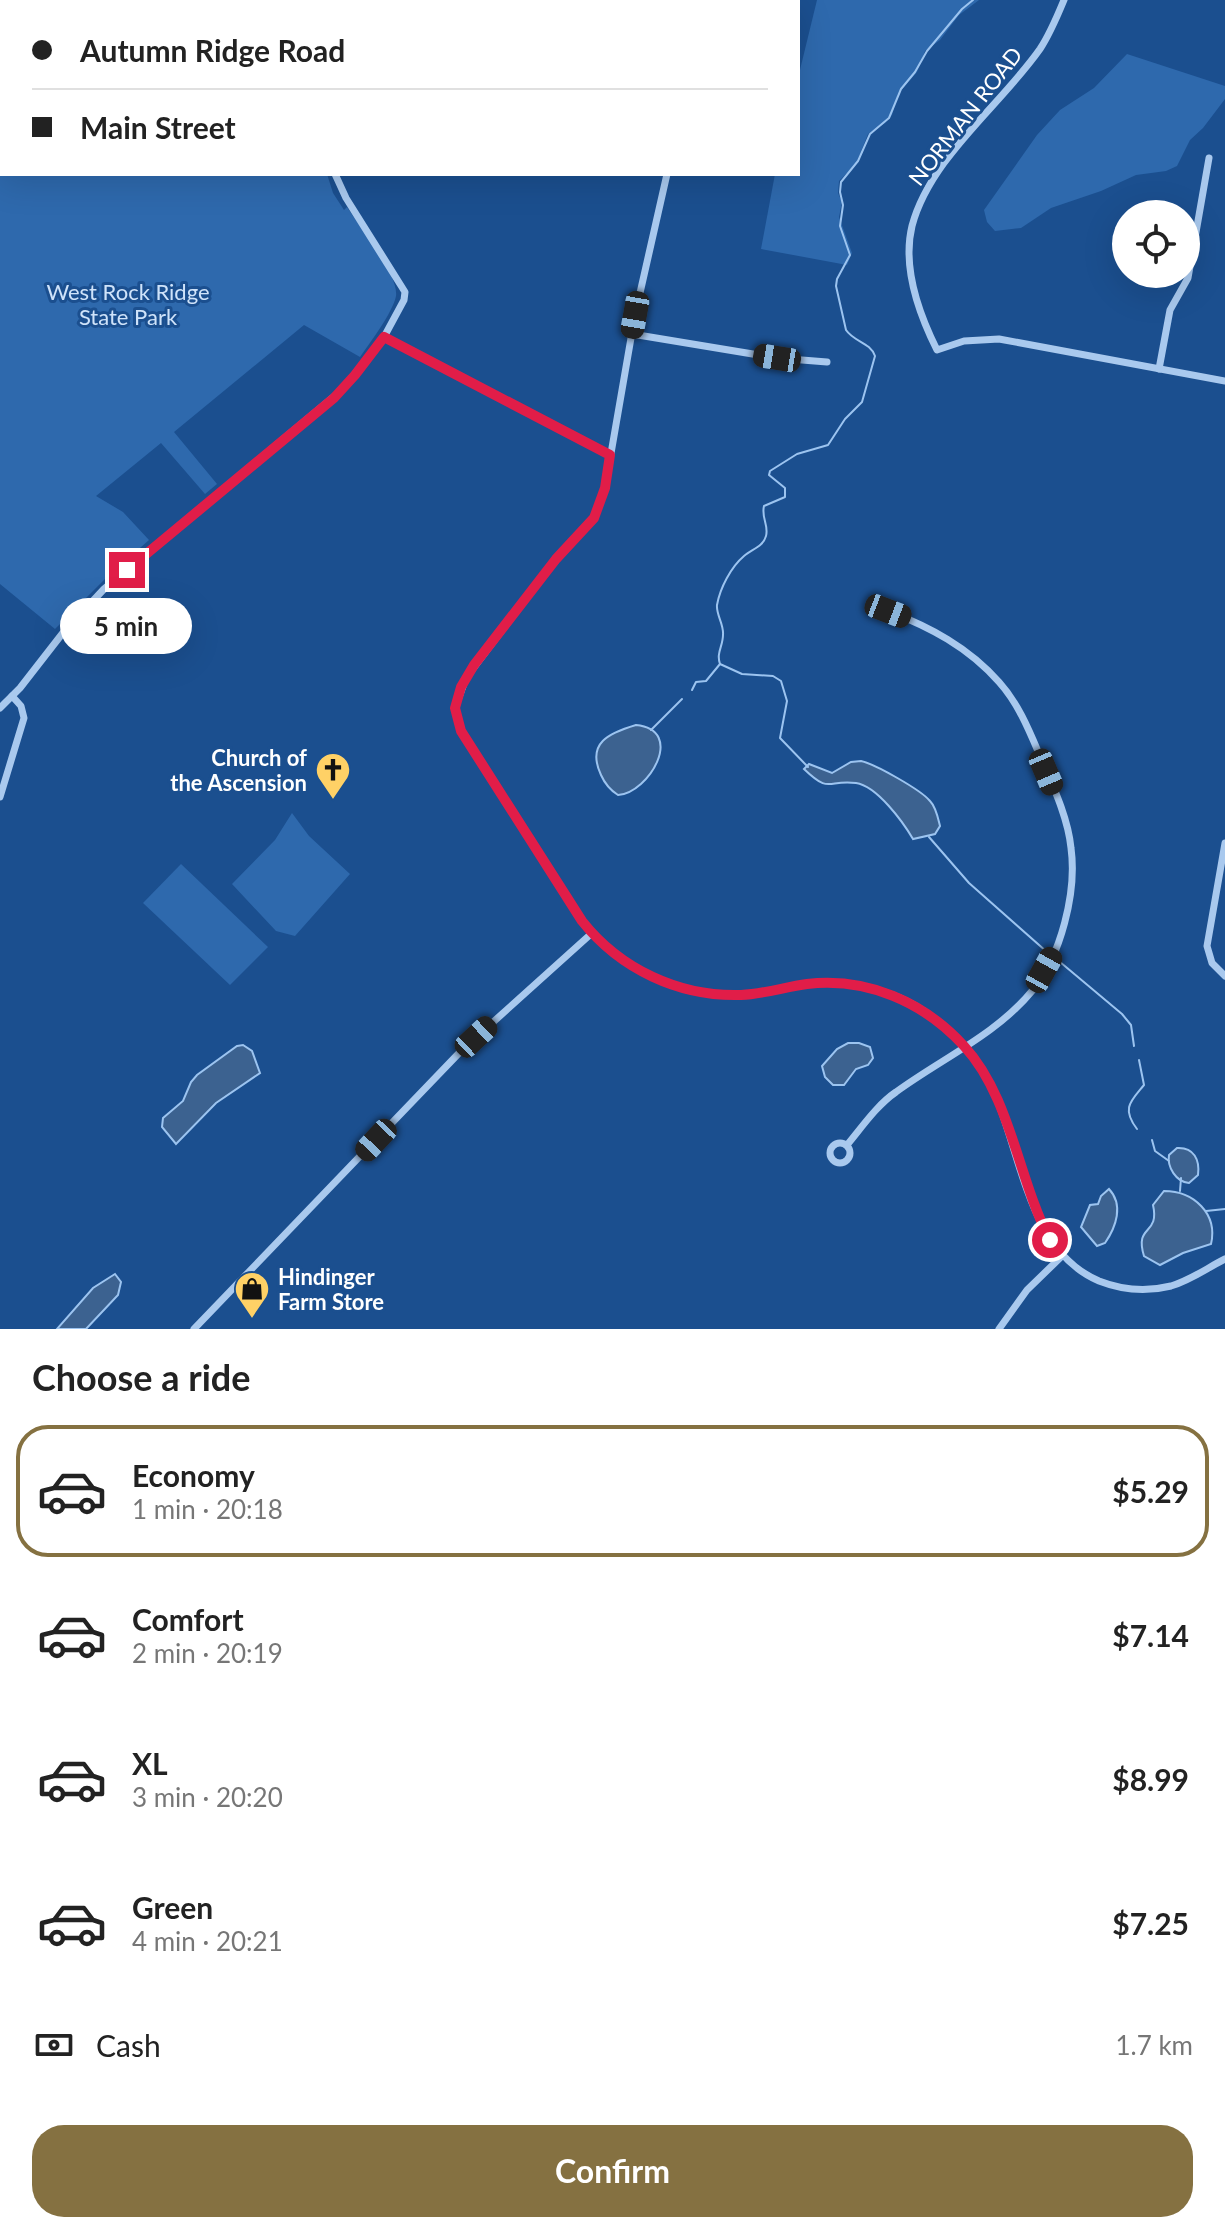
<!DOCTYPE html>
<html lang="en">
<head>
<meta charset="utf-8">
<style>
  :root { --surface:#fff; --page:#f6f6f6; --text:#222; --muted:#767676; --line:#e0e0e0; --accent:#857141 }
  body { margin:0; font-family:Lato,sans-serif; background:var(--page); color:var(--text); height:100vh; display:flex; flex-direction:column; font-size:30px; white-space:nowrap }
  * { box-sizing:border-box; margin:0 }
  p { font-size:26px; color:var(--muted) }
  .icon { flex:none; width:44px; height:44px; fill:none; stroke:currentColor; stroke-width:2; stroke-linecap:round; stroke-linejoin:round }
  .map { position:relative; height:1329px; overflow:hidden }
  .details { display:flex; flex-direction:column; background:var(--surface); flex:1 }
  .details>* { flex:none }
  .guide { position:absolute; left:0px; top:0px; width:800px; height:176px; box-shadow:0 8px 32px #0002; display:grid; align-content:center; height:176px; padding:0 32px; background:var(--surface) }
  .tools { position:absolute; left:1112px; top:200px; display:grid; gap:16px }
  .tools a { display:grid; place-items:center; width:88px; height:88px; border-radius:50%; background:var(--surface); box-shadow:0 8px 32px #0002; font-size:40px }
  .end { position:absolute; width:36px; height:36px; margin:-18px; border:10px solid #e11d48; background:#fff; box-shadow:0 0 0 4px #fff }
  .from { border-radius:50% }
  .bubble { position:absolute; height:56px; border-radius:28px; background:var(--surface); box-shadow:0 8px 32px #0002; font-size:26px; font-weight:700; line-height:56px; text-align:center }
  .car { position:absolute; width:24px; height:48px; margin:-24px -12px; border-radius:10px; box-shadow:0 0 6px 2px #0007; background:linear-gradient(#222 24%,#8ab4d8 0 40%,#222 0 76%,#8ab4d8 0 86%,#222 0) }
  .guide b { display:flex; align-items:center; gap:28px; height:76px; font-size:30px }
  .guide b+b { border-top:2px solid var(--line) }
  .guide i { width:20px; height:20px; background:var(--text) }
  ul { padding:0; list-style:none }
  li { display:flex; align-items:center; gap:24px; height:132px; margin:0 16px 12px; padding:0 16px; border:4px solid transparent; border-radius:32px }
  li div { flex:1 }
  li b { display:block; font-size:30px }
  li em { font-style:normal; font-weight:700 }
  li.on { border-color:var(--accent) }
  li>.icon { width:72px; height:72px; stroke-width:1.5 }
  h2 { padding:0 32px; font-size:36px; line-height:96px }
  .pay { display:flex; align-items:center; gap:20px; height:88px; padding:0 32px; font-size:30px }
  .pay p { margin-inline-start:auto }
  .cta { display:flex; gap:16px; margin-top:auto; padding:16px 32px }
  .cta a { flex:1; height:92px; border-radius:32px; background:var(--accent); color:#fff; font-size:32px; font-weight:700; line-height:92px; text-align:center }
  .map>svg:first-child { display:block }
  .green { fill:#2e69ad }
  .water { fill:#3c6290; stroke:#9cc4f0; stroke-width:2 }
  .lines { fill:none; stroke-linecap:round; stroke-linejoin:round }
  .stream { stroke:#9cc4f0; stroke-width:2 }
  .minor { stroke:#a9c9ee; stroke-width:7 }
  .route { stroke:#e11d48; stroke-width:10 }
  .labels { text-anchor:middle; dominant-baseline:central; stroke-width:6; stroke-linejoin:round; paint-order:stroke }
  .street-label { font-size:22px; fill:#fff; stroke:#1b4f8f }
  .park-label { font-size:22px; fill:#cfe3fa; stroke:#1b4f8f }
  .poi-label { font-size:22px; font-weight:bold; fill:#fff; stroke:#1b4f8f; text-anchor:end }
</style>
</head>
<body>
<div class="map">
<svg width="1225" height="1329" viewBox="0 0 1225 1329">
  <rect width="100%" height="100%" fill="#1b4f8f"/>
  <g class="green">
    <path d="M 0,0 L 355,0 L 2,2 L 2,174 L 327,174 L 333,193 L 344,210 L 347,207 C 359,226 399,275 396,296 C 393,312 370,343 360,357 L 304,325 L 174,432 L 217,484 L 205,494 L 161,443 L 96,496 L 123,512 L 149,540 L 107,577 L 55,629 L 0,584 Z"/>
    <path d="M 817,0 L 979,0 L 959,15 L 940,40 L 925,51 L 917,72 L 898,94 L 892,115 L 885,123 L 868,134 L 856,164 L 839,181 L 838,193 L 842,202 L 839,217 L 852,253 L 847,265 L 761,249 L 775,174 L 798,174 L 798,78 Z"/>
    <path d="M 1127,54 L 1225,86 L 1225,99 L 1203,128 L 1190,140 L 1177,166 L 1166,171 L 1136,175 L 1101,191 L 1051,208 L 1021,228 L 995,231 L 987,222 L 984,210 L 1037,135 L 1060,110 L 1094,88 Z"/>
    <path d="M 292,813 L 309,836 L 350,874 L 295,936 L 276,931 L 232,884 L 275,840 Z"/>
    <path d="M 181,864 L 268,947 L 230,985 L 143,903 Z"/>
  </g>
  <g class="water">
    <path d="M 636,725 C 686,730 649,793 618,795 C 610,790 605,784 601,775 C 586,743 609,733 636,725 Z"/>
    <path d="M 861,761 C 875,764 921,790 930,801 C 936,807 938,818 940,826 L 935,834 L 913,839 C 903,822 877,786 856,783 C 827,779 831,795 804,769 L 809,764 L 832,773 L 851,762 Z"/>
    <path d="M 848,1043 L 859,1043 L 870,1047 L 873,1058 L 868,1065 L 856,1069 L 844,1085 L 833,1085 L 825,1077 L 822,1066 L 837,1049 Z"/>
    <path d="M 237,1046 L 243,1045 L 252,1051 L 260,1073 L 216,1103 L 176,1144 L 162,1127 L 163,1118 L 183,1101 L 191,1082 L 197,1075 Z"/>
    <path d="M 1177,1148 C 1194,1147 1200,1160 1198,1175 L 1189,1183 C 1176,1182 1167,1167 1169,1155 Z"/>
    <path d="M 1109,1189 C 1124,1205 1116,1227 1105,1243 L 1097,1246 L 1081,1227 L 1090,1205 L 1098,1204 L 1101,1196 Z"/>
    <path d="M 1164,1191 C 1194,1191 1218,1214 1211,1244 L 1183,1253 L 1160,1265 L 1144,1256 C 1134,1224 1160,1236 1153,1205 Z"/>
    <path d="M 115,1274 L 121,1282 L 118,1295 L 86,1329 L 57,1329 L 93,1288 Z"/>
  </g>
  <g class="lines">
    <g class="stream">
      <path d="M 692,690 L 696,682 L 706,681 L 720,664"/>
      <path d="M 651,730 L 682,699"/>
      <path d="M 808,767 L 780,738 L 787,701 L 781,681 L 773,676 L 742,674 L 720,664 C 716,653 723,646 723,635 C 724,624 716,615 717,605 C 720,588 731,567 744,556 C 752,549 763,547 766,536 C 769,525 761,518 764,506 L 785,497 L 785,488 L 769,475 L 770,471 L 797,454 L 828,445 L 845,419 L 862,402 L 875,356 C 870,342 854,342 846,330 L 836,286 L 837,279 L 850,255 L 840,226 L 843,205 L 840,192 L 841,182 L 858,161 L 870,134 L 889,118 L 901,89 L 915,72 L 927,51 L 962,9 L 973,0"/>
      <path d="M 929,837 L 969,883 L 1047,952"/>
      <path d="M 1060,962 L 1122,1014 L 1131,1025 L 1134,1046"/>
      <path d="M 1137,1129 C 1121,1108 1131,1101 1144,1085 L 1139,1060"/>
      <path d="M 1152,1140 L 1155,1151 L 1169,1161"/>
      <path d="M 1180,1191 L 1181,1178"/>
      <path d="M 1206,1211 L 1225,1209"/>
    </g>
    <g class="minor">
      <path d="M 1064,0 C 1057,17 1050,34 1040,49 C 1000,106 930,158 912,226 C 902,267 919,314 937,350 L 964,341 L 999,339 L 1225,381"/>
      <path d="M 363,2 L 363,0"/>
      <path d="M 707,2 L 707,0"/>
      <path d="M 667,174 L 635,315 L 605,488 L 594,518 L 556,559 L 466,678 L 455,708 L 461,731 L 582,921 C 620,969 679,997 741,995 C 763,994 784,987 806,984 C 852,979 902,991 937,1021 C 957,1038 976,1057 988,1080 C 1022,1145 1024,1249 1099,1281 C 1122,1290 1147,1292 1171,1286 C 1191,1280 1207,1268 1225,1259"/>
      <path d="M 632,334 L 777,358 L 827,362"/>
      <path d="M 384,337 L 610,455"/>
      <path d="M 1159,369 L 1170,310 L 1188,278 L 1209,158"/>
      <path d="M 0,708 L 20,688 L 62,634 L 104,589 L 343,389 L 384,337 L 404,300 L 405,292 L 346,198 L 335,174"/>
      <path d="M 0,797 L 24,718 L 21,706 L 12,696"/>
      <path d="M 1225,843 L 1207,946 L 1212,963 L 1225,976"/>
      <circle cx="840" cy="1153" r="10"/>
      <path d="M 847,1145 C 862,1127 877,1105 896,1092 C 941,1059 997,1034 1032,991 C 1061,956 1077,892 1071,848 C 1068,817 1052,784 1040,756 C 1029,730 1018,703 999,682 C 968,647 930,627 888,611"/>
      <path d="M 194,1329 L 461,1051 L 592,933"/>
      <path d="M 999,1329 L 1027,1290 L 1062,1256"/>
    </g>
  </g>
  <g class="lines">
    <path class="route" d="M 127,570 L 334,398 L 355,375 L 384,337 L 610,455 L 605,488 L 594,518 L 556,559 L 474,665 L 461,687 L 455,708 L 461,731 L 582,921 C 620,969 679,997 741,995 C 764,994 785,987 807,984 C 867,977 924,1002 964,1046 C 1011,1097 1018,1179 1050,1240"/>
  </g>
  <defs>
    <symbol id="church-pin" viewBox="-11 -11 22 30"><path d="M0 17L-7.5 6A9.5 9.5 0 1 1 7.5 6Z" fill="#ffd166" stroke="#1b4f8f"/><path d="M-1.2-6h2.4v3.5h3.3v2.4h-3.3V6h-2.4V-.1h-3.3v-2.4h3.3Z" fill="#111"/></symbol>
    <symbol id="shop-pin" viewBox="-11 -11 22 30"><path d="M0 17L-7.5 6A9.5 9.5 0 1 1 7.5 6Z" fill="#ffd166" stroke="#1b4f8f"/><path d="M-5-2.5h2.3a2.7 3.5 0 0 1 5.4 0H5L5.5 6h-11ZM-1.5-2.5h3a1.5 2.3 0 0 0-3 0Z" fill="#111"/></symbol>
  </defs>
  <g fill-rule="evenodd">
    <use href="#church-pin" x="313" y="750" width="40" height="54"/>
    <use href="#shop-pin" x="232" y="1269" width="40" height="54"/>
  </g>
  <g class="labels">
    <g class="street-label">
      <text transform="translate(965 116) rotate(-52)">NORMAN ROAD</text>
    </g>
    <g class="park-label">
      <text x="128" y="291">West Rock Ridge<tspan x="128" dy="25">State Park</tspan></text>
    </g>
    <g class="poi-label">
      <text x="307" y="757">Church of<tspan x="307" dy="25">the Ascension</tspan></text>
      <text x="278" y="1276" text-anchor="start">Hindinger<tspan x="278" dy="25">Farm Store</tspan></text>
    </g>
  </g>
</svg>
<div class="tools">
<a><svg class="icon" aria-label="locate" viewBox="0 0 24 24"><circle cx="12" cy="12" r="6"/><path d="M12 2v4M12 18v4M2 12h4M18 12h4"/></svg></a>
</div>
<i class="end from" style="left:1050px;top:1240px"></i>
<i class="end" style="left:127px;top:570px"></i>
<div class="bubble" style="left:60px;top:598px;width:132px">5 min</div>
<i class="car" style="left:635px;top:315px;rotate:190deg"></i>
<i class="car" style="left:777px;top:358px;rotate:279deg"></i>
<i class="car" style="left:888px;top:611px;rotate:111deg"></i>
<i class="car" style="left:1046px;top:772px;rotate:157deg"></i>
<i class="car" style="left:1044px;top:970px;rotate:29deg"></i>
<i class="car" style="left:476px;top:1037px;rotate:47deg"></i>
<i class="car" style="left:376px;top:1140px;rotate:223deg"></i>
<div class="guide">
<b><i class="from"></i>Autumn Ridge Road</b>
<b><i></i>Main Street</b>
</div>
</div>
<section class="details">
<h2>Choose a ride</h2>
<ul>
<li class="on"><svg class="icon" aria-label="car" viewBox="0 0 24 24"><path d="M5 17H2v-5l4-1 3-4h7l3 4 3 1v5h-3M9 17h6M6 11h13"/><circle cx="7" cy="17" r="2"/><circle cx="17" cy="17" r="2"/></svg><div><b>Economy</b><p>1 min · 20:18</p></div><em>$5.29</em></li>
<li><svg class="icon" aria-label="car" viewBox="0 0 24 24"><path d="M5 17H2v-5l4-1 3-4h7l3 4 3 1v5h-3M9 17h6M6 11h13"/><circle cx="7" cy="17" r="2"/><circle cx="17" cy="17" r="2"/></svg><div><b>Comfort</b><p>2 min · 20:19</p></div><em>$7.14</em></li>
<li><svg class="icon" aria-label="car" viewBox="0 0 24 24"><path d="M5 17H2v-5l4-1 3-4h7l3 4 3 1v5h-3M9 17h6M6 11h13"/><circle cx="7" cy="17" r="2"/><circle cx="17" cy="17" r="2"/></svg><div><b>XL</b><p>3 min · 20:20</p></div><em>$8.99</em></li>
<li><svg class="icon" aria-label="car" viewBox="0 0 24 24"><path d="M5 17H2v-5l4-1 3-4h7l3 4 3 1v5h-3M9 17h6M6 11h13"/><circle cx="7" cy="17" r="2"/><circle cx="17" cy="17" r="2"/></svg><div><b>Green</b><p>4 min · 20:21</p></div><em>$7.25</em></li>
</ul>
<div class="pay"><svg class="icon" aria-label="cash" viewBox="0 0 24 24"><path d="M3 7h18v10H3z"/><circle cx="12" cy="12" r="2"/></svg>Cash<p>1.7 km</p></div>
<div class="cta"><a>Confirm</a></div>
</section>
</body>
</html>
